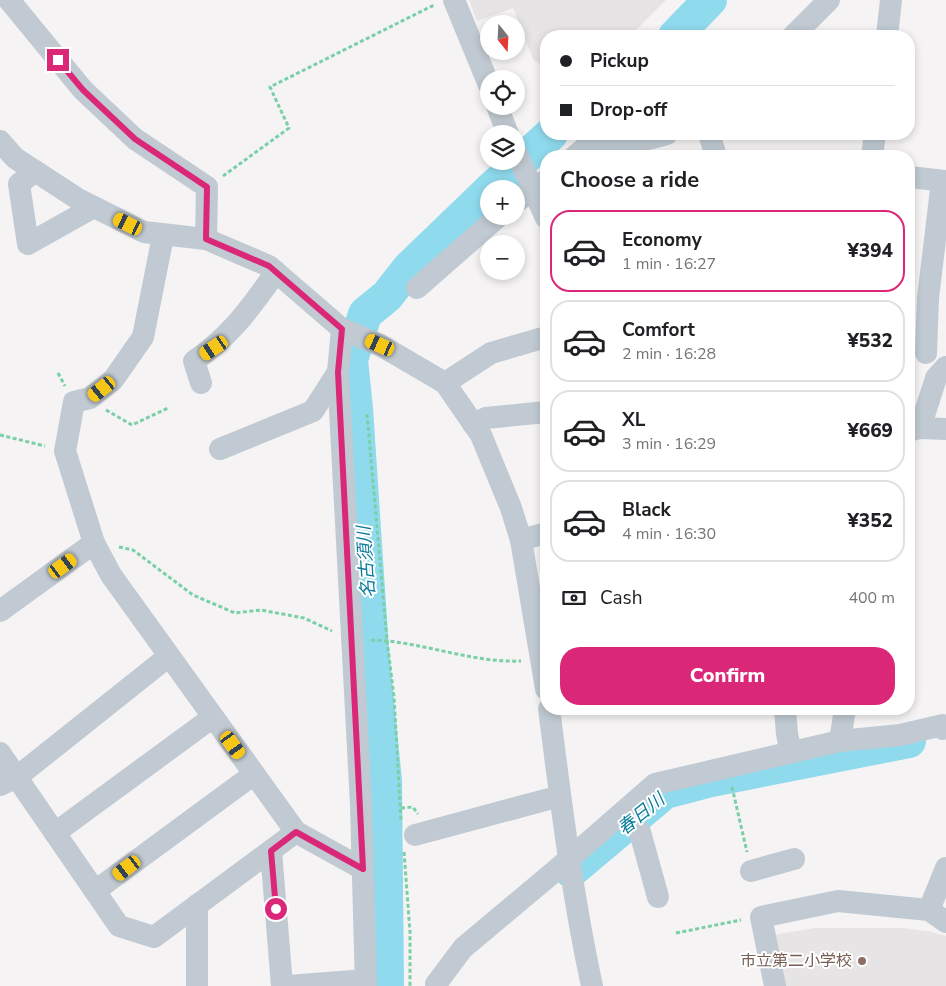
<!DOCTYPE html>
<html lang="en">
<head>
<meta charset="utf-8">
<style>
  :root { --surface:#fff; --page:#f2f2f2; --text:#202124; --muted:#757577; --line:#e0e0e0; --accent:#db2777 }
  body { margin:0; font-family:"Nunito Sans","Noto Sans JP",sans-serif; background:var(--page); color:var(--text); height:100vh; display:flex; flex-direction:column; font-size:19px; white-space:nowrap }
  * { box-sizing:border-box; margin:0 }
  p { font-size:16px; color:var(--muted) }
  .icon { flex:none; width:28px; height:28px; fill:none; stroke:currentColor; stroke-width:2; stroke-linecap:round; stroke-linejoin:round }
  .map { position:relative; flex:1; overflow:hidden }
  .side { position:absolute; left:540px; top:150px; width:375px; height:565px; display:flex; flex-direction:column; background:var(--surface); border-radius:20px; box-shadow:0 2px 8px #0003 }
  .side>* { flex:none }
  .hud { position:absolute; left:540px; top:30px; width:375px; height:110px; border-radius:20px; box-shadow:0 2px 8px #0003; display:grid; align-content:center; height:110px; padding:0 20px; background:var(--surface) }
  .needle { width:32px; rotate:162deg }
  .fabs { position:absolute; left:480px; top:15px; display:grid; gap:10px }
  .fabs a { display:grid; place-items:center; width:45px; height:45px; border-radius:50%; background:var(--surface); box-shadow:0 2px 8px #0003; font-size:25px }
  .end { position:absolute; width:22px; height:22px; margin:-11px; border:6px solid #db2777; background:#fff; box-shadow:0 0 0 2px #fff }
  .from { border-radius:50% }
  .car { position:absolute; width:15px; height:30px; margin:-15px -8px; border-radius:6px; box-shadow:0 0 4px 1px #0007; background:linear-gradient(#f5c518 24%,#345 0 40%,#f5c518 0 76%,#345 0 86%,#f5c518 0) }
  .hud b { display:flex; align-items:center; gap:18px; height:48px; font-size:19px }
  .hud b+b { border-top:1px solid var(--line) }
  .hud i { width:12px; height:12px; background:var(--text) }
  ul { padding:0; list-style:none }
  li { display:flex; align-items:center; gap:15px; height:82px; margin:0 10px 8px; padding:0 10px; border:2px solid var(--line); border-radius:20px }
  li div { flex:1 }
  li b { display:block; font-size:19px }
  li em { font-style:normal; font-weight:800 }
  li.active { border-color:var(--accent) }
  li>.icon { width:45px; height:45px; stroke-width:1.5 }
  h2 { padding:0 20px; font-size:22px; line-height:60px }
  .pay { display:flex; align-items:center; gap:12px; height:55px; padding:0 20px; font-size:19px }
  .pay p { margin-inline-start:auto }
  .cta { display:flex; gap:10px; margin-top:auto; padding:10px 20px }
  .cta a { flex:1; height:58px; border-radius:20px; background:var(--accent); color:#fff; font-size:20px; font-weight:800; line-height:58px; text-align:center }
  .map>svg:first-child { display:block }
  .education { fill:#e6e4e5 }
  .lines { fill:none; stroke-linecap:round; stroke-linejoin:round }
  .river { stroke:#90daee; stroke-width:34 }
  .path { stroke:#7ad0a6; stroke-width:3; stroke-dasharray:4 2.5; stroke-linecap:butt }
  .street { stroke:#c1cad2; stroke-width:22 }
  .route { stroke:#db2777; stroke-width:6 }
  .education-dot { fill:#8d6e63; stroke:#fff; stroke-width:2 }
  .labels { text-anchor:middle; dominant-baseline:central; stroke-width:4; stroke-linejoin:round; paint-order:stroke }
  .education-label { font-size:16px; fill:#785e54; stroke:#fff; text-anchor:end }
  .water-label { font-size:18px; font-style:italic; fill:#0c7c9b; stroke:#fff }
</style>
</head>
<body>
<div class="map">
<svg width="946" height="986" viewBox="0 0 946 986">
  <rect width="100%" height="100%" fill="#f5f3f3"/>
  <g class="education">
    <path d="M 469,0 L 666,0 L 630,36 L 546,36 L 546,69 L 533,59 L 513,8 L 477,21 Z"/>
    <path d="M 815,928 L 902,928 L 928,931 L 946,936 L 946,986 L 783,986 L 772,935 Z"/>
  </g>
  <g class="lines">
    <g class="river">
      <path d="M 675,36 L 710,0"/>
      <path d="M 491,189 L 551,134"/>
      <path d="M 571,871 L 665,792 L 711,780 L 909,741"/>
      <path d="M 387,986 L 385,781 L 372,650 L 356,409 L 351,360 L 365,314 L 387,296 L 409,268 L 489,191"/>
    </g>
    <g class="path">
      <path d="M 223,176 L 289,128 L 270,87 L 434,5"/>
      <path d="M 58,373 L 65,386"/>
      <path d="M 106,410 L 132,425 L 168,408"/>
      <path d="M 367,414 L 387,640 L 394,697 L 401,821"/>
      <path d="M 0,435 L 45,446"/>
      <path d="M 119,547 L 133,550 L 193,595 L 235,613 L 261,610 L 304,618 L 332,631"/>
      <path d="M 371,640 C 421,641 470,663 521,661"/>
      <path d="M 732,787 L 747,852"/>
      <path d="M 401,808 L 413,807 L 418,814"/>
      <path d="M 404,852 L 410,932 L 410,986"/>
      <path d="M 676,933 L 741,920"/>
    </g>
    <g class="street">
      <path d="M 9,0 L 83,90 L 135,139 L 207,187 L 206,239"/>
      <path d="M 454,0 L 489,85"/>
      <path d="M 793,36 L 829,0"/>
      <path d="M 887,36 L 891,0"/>
      <path d="M 497,106 L 508,134"/>
      <path d="M 709,134 L 716,156"/>
      <path d="M 0,141 L 15,158 L 78,199 L 144,232 L 206,239 L 269,266 L 342,329 L 380,345 L 445,383 L 481,435 L 511,508 L 521,540 L 546,689"/>
      <path d="M 516,152 L 546,218"/>
      <path d="M 575,156 L 587,146 L 601,151 L 667,134"/>
      <path d="M 872,156 L 875,134"/>
      <path d="M 35,171 L 19,184 L 28,244 L 94,207"/>
      <path d="M 909,177 L 946,181"/>
      <path d="M 516,202 L 545,181"/>
      <path d="M 162,241 L 143,337 L 113,380 L 90,398 L 74,402 L 65,451 L 94,543 L 111,575 L 296,832 L 363,869"/>
      <path d="M 417,288 L 499,216"/>
      <path d="M 342,329 L 338,372 L 361,805 L 366,986"/>
      <path d="M 926,353 L 928,298 L 942,181"/>
      <path d="M 201,383 L 194,361 C 232,335 250,308 276,272"/>
      <path d="M 445,383 L 491,353 L 546,337"/>
      <path d="M 473,424 L 486,418 L 546,412"/>
      <path d="M 920,428 L 936,378 L 946,367"/>
      <path d="M 909,431 L 920,428 L 946,429"/>
      <path d="M 220,449 L 313,411 L 338,372"/>
      <path d="M 521,540 L 546,533"/>
      <path d="M 0,611 L 94,543"/>
      <path d="M 549,709 C 561,802 572,894 592,986"/>
      <path d="M 785,709 L 787,734 L 791,753"/>
      <path d="M 840,741 L 845,709"/>
      <path d="M 0,753 L 119,926 L 154,937 L 296,832"/>
      <path d="M 0,785 L 17,777 L 169,656"/>
      <path d="M 620,815 L 640,832 L 658,897"/>
      <path d="M 55,833 L 213,717"/>
      <path d="M 415,835 L 560,796"/>
      <path d="M 271,851 L 282,986"/>
      <path d="M 751,871 L 794,859"/>
      <path d="M 95,891 L 254,774"/>
      <path d="M 197,905 L 197,986"/>
      <path d="M 929,910 L 946,868"/>
      <path d="M 436,984 L 463,948 L 568,860 L 655,784 L 840,741 L 900,735 L 943,725 L 943,729"/>
      <path d="M 288,986 L 366,980"/>
      <path d="M 775,986 L 761,917 L 838,901 L 929,910 L 946,922"/>
    </g>
  </g>
  <g class="lines">
    <path class="route" d="M 58,60 L 83,90 L 135,139 L 207,187 L 206,239 L 269,266 L 342,329 L 338,372 L 363,869 L 296,832 L 271,851 L 276,909"/>
  </g>
  <circle class="education-dot" cx="862" cy="961" r="5"/>
  <g class="labels">
    <g class="education-label">
      <text x="852" y="961">市立第二小学校</text>
    </g>
    <g class="water-label">
      <text transform="translate(366 562) rotate(-94)">名古須川</text>
      <text transform="translate(641 814) rotate(-39)">春日川</text>
    </g>
  </g>
</svg>
<div class="fabs">
<a><svg class="needle" viewBox="-14 -14 28 28"><path d="M0-13l5 13h-10z" fill="#e53935"/><path d="M0 13l5-13h-10z" fill="#757577"/></svg></a>
<a><svg class="icon" aria-label="locate" viewBox="0 0 24 24"><circle cx="12" cy="12" r="6"/><path d="M12 2v4M12 18v4M2 12h4M18 12h4"/></svg></a>
<a><svg class="icon" aria-label="layers" viewBox="0 0 24 24"><path d="M12 4l9 5-9 5-9-5zM3 14l9 5 9-5"/></svg></a>
<a>+</a>
<a>−</a>
</div>
<i class="end from" style="left:276px;top:909px"></i>
<i class="end" style="left:58px;top:60px"></i>
<i class="car" style="left:128px;top:224px;rotate:296deg"></i>
<i class="car" style="left:380px;top:345px;rotate:294deg"></i>
<i class="car" style="left:214px;top:348px;rotate:236deg"></i>
<i class="car" style="left:102px;top:389px;rotate:231deg"></i>
<i class="car" style="left:63px;top:566px;rotate:54deg"></i>
<i class="car" style="left:233px;top:745px;rotate:144deg"></i>
<i class="car" style="left:127px;top:868px;rotate:233deg"></i>
<div class="hud">
<b><i class="from"></i>Pickup</b>
<b><i></i>Drop-off</b>
</div>
<section class="side">
<h2>Choose a ride</h2>
<ul>
<li class="active"><svg class="icon" aria-label="car" viewBox="0 0 24 24"><path d="M5 17H2v-5l4-1 3-4h7l3 4 3 1v5h-3M9 17h6M6 11h13"/><circle cx="7" cy="17" r="2"/><circle cx="17" cy="17" r="2"/></svg><div><b>Economy</b><p>1 min · 16:27</p></div><em>¥394</em></li>
<li><svg class="icon" aria-label="car" viewBox="0 0 24 24"><path d="M5 17H2v-5l4-1 3-4h7l3 4 3 1v5h-3M9 17h6M6 11h13"/><circle cx="7" cy="17" r="2"/><circle cx="17" cy="17" r="2"/></svg><div><b>Comfort</b><p>2 min · 16:28</p></div><em>¥532</em></li>
<li><svg class="icon" aria-label="car" viewBox="0 0 24 24"><path d="M5 17H2v-5l4-1 3-4h7l3 4 3 1v5h-3M9 17h6M6 11h13"/><circle cx="7" cy="17" r="2"/><circle cx="17" cy="17" r="2"/></svg><div><b>XL</b><p>3 min · 16:29</p></div><em>¥669</em></li>
<li><svg class="icon" aria-label="car" viewBox="0 0 24 24"><path d="M5 17H2v-5l4-1 3-4h7l3 4 3 1v5h-3M9 17h6M6 11h13"/><circle cx="7" cy="17" r="2"/><circle cx="17" cy="17" r="2"/></svg><div><b>Black</b><p>4 min · 16:30</p></div><em>¥352</em></li>
</ul>
<div class="pay"><svg class="icon" aria-label="cash" viewBox="0 0 24 24"><path d="M3 7h18v10H3z"/><circle cx="12" cy="12" r="2"/></svg>Cash<p>400 m</p></div>
<div class="cta"><a>Confirm</a></div>
</section>
</div>
</body>
</html>
